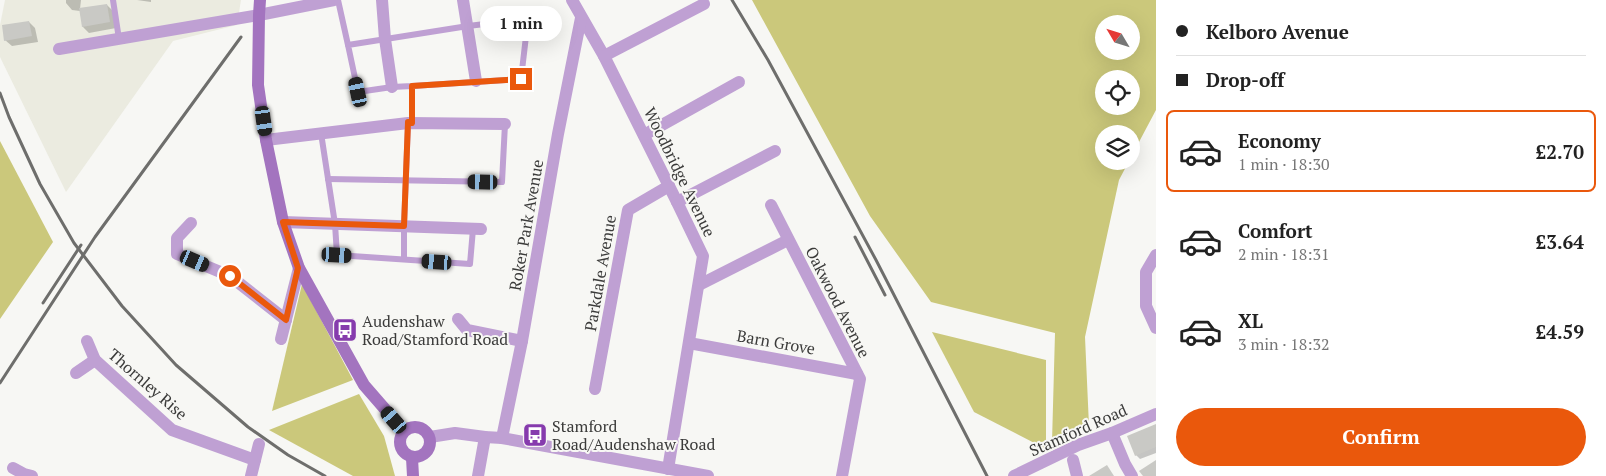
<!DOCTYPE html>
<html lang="en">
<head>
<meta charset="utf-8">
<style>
  :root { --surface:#fff; --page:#f6f6f6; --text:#222; --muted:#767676; --line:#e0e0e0; --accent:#ea580c }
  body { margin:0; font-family:"PT Serif",serif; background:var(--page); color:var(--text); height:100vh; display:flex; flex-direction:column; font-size:19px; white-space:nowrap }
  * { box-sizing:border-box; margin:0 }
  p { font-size:16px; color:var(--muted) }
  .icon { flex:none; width:28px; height:28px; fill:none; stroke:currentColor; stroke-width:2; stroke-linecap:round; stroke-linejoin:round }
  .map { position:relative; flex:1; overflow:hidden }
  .drawer { display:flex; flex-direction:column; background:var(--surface); width:450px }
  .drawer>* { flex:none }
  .hud { display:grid; align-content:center; height:110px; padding:0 20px; background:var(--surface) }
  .needle { width:32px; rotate:308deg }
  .controls { position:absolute; left:1095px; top:15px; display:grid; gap:10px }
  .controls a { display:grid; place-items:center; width:45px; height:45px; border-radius:50%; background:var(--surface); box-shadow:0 5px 20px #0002; font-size:25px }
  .end { position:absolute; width:22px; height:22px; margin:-11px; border:6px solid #ea580c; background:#fff; box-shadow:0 0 0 2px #fff }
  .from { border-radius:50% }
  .bubble { position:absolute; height:35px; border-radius:18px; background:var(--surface); box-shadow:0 5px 20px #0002; font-size:16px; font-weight:600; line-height:35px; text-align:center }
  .car { position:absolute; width:15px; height:30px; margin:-15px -8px; border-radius:6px; box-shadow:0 0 4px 1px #0007; background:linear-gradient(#222 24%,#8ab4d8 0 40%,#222 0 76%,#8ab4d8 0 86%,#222 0) }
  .hud b { display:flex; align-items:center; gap:18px; height:48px; font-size:19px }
  .hud b+b { border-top:1px solid var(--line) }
  .hud i { width:12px; height:12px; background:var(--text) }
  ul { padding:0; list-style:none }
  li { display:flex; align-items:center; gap:15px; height:82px; margin:0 10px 8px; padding:0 10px; border:2px solid transparent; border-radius:8px }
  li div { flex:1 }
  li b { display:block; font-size:19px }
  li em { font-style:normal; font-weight:600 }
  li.current { border-color:var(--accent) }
  li>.icon { width:45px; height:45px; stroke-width:1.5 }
  .action { display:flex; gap:10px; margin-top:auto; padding:10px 20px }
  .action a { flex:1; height:58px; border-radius:30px; background:var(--accent); color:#fff; font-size:20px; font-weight:600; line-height:58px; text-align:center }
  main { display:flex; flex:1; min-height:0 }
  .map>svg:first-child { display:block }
  .built { fill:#ebebe0 }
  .green { fill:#cbc87b; fill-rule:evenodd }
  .shadow { fill:#0003 }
  .building { fill:#c9c9c5 }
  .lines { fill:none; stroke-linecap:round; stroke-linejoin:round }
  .service { stroke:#bfa0d3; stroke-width:6 }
  .minor { stroke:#bfa0d3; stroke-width:12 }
  .tertiary { stroke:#bfa0d3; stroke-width:12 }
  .secondary { stroke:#a374bf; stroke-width:12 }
  .rail { stroke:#6e6e6c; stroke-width:3 }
  .route { stroke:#ea580c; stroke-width:6 }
  .labels { text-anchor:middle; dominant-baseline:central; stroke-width:4; stroke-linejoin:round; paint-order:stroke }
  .street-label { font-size:16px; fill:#3b3b3a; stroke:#f7f7f4 }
  .poi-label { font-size:16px; fill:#3b3b3a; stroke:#f7f7f4; text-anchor:start }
</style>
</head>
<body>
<main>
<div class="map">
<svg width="1156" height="476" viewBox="0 0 1156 476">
  <rect width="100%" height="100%" fill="#f7f7f4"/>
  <path class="built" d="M 5,0 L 241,0 L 237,25 L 173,41 L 66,192 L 0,57 L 0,25 Z"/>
  <g class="green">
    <path d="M 752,0 L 1156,0 L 1156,110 L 1131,157 L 1131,134 L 1104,134 L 1104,161 L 1129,161 L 1119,180 L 1085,337 L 1089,426 L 1052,442 L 1055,333 L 931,302 L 870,216 ZM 1104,24 L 1131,24 L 1131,51 L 1104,51 ZM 1104,79 L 1131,79 L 1131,106 L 1104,106 Z"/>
    <path d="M 0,141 L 53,242 L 0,319 Z"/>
    <path d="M 302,284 L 353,380 L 272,411 Z"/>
    <path d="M 932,332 L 1046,360 L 1046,449 L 974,412 Z"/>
    <path d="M 359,394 L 384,436 L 395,476 L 353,476 L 269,430 Z"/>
  </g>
  <g class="shadow">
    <path d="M 66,0 L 81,0 L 80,9 L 107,5 L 113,11 L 116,28 L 89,33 L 83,27 L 80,11 L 72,10 L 66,3 Z"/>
    <path d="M 137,0 L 151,0 L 151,2 Z"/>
    <path d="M 29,22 L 35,28 L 38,42 L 12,46 L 5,40 Z"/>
    <path d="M 1156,425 L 1156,453 L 1140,459 L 1136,455 Z"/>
  </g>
  <g class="building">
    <path d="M 107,4 L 110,22 L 82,27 L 79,8 Z"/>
    <path d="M 29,21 L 32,36 L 4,41 L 2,25 Z"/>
    <path d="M 1156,424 L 1156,447 L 1135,456 L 1127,436 Z"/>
    <path d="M 1156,460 L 1156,476 L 1143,476 L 1139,471 Z"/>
    <path d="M 1107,465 L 1114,476 L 1089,476 Z"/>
  </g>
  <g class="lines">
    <g class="service">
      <path d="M 113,0 L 119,39"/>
      <path d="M 338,0 L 348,45"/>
      <path d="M 412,123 L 412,86 L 521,79 L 528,19 L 468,26 L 348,45 L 358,92 L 392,87 L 412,86"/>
      <path d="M 321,133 L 335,224 L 337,255 L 470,264 L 473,229"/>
      <path d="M 328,179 L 502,182 L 505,124"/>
      <path d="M 404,259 L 404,226 L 408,123"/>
    </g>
    <g class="minor">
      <path d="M 382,0 L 385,39 L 392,87"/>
      <path d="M 463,0 L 476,81"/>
      <path d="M 572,0 L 604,56 L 677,202 L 703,256 L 668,469"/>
      <path d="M 59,49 L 259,15 L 334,0"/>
      <path d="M 604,56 L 704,4"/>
      <path d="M 644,135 L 739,82"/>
      <path d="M 266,140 L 408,123 L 505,124"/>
      <path d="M 677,202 L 775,151"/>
      <path d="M 771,205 L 860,379 L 842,476"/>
      <path d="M 283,222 L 481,229"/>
      <path d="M 191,223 L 177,238 L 177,254 L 230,276 L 286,320"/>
      <path d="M 1156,255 L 1146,272 L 1146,306 L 1156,328"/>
      <path d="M 699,285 L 788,240"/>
      <path d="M 458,319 L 467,330 L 522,341"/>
      <path d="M 281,339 L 299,268"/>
      <path d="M 87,341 L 95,360 L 172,430 L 255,460"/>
      <path d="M 689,343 L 857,374"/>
      <path d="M 76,373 L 95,360"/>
      <path d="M 595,389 L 628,210 L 669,186"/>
      <path d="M 502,438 L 522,341 L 558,134 L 581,18"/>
      <path d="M 1073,460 L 1077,476"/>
      <path d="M 13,468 L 24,474 L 32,476"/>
      <path d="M 251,476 L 259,444"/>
      <path d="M 478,476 L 485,437"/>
    </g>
    <g class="tertiary">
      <path d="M 1112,433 L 1125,464 L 1132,476"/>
      <path d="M 430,437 L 455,433 L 485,437 L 502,438 L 708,476"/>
      <path d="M 1014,476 L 1078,445 L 1112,433 L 1156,414"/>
    </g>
    <g class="secondary">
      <path d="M 260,0 L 259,15 L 258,85 L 266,140 L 283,222 L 299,268 L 364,385 L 404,431"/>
      <circle cx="415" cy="442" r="15"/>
      <path d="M 412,458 L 413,476"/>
    </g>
    <g class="rail">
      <path d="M 732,0 L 768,60 L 876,260 L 987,476"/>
      <path d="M 0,93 L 9,117 L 40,184 L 74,243 L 122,306 L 176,365 L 248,427 L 288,455 L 325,476"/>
      <path d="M 855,237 L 885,295"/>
      <path d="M 43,303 L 81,245"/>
      <path d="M 0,383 L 95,237 L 241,37"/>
    </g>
  </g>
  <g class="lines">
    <path class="route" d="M 230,276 L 286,320 L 298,268 L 283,222 L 404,226 L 408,122 L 412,123 L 412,86 L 521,79"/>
  </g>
  <defs>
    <symbol id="bus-square" viewBox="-11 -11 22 22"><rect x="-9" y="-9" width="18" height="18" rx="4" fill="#863bad" stroke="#f7f7f4"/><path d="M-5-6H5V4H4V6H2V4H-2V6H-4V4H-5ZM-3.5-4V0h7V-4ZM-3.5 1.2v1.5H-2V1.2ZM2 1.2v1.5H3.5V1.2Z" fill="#fff"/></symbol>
  </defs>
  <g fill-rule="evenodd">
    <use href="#bus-square" x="331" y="316" width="28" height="28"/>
    <use href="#bus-square" x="521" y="421" width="28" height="28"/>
  </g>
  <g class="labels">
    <g class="street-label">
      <text transform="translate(680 172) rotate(64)">Woodbridge Avenue</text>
      <text transform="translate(526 225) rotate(-80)">Roker Park Avenue</text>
      <text transform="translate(600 273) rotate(-80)">Parkdale Avenue</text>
      <text transform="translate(838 302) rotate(63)">Oakwood Avenue</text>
      <text transform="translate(776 342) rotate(10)">Barn Grove</text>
      <text transform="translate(148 384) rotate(41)">Thornley Rise</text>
      <text transform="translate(1078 430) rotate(-24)">Stamford Road</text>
    </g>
    <g class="poi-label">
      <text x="362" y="321">Audenshaw<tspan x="362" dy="18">Road/Stamford Road</tspan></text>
      <text x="552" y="426">Stamford<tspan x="552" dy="18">Road/Audenshaw Road</tspan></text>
    </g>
  </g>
</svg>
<div class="controls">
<a><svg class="needle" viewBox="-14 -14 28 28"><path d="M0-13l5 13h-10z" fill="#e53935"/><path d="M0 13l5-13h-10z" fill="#767676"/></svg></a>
<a><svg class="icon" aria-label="locate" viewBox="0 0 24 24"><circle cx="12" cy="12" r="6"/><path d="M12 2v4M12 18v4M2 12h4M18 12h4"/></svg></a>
<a><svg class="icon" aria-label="layers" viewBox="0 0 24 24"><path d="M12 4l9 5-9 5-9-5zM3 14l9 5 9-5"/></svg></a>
</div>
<i class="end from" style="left:230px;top:276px"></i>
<i class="end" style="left:521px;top:79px"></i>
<div class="bubble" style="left:480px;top:6px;width:82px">1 min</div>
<i class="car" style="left:358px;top:92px;rotate:348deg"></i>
<i class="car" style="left:264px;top:121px;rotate:172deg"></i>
<i class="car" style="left:483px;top:182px;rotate:271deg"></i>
<i class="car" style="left:337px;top:255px;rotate:93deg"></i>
<i class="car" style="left:195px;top:261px;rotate:113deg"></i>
<i class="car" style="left:437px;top:262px;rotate:274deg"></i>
<i class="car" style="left:394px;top:420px;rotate:319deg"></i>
</div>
<section class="drawer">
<div class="hud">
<b><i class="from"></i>Kelboro Avenue</b>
<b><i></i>Drop-off</b>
</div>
<ul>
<li class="current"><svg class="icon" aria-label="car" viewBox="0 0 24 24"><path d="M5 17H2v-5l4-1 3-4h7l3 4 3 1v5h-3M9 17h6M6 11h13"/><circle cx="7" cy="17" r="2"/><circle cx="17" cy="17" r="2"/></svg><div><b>Economy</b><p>1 min · 18:30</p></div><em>£2.70</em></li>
<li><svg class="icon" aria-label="car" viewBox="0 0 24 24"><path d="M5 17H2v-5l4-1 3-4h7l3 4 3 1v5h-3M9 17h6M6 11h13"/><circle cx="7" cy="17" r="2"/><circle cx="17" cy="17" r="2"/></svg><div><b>Comfort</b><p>2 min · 18:31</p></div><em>£3.64</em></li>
<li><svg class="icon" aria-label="car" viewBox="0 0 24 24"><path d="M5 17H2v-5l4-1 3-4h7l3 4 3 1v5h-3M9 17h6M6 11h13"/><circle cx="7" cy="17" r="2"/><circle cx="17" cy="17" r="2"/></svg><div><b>XL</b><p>3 min · 18:32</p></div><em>£4.59</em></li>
</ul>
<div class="action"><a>Confirm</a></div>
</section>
</main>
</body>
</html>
